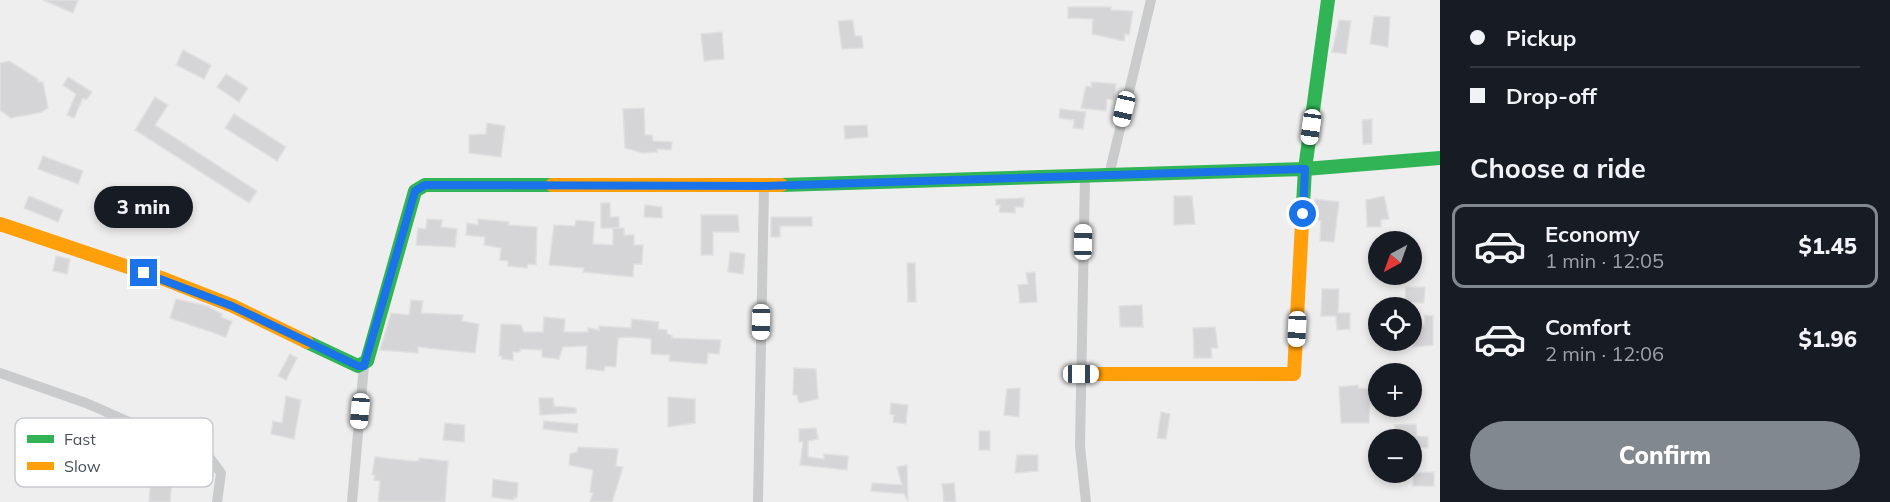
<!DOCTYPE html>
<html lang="en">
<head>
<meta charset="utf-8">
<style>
  :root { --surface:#171b24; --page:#20242c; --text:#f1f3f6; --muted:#9ea1a6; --line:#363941; --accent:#81888e }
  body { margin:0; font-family:Mulish,sans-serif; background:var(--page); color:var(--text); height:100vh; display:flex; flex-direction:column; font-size:22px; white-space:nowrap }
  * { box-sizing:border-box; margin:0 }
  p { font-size:20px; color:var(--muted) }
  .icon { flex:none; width:33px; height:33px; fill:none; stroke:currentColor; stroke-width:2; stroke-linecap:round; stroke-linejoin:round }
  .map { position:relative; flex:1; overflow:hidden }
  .drawer { display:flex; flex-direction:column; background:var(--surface); width:450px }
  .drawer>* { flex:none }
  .hud { display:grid; align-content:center; height:132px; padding:0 30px; background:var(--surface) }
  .needle { width:39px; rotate:221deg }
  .fabs { position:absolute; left:1368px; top:231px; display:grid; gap:12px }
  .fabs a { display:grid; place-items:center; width:54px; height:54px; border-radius:50%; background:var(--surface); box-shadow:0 3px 9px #0003; font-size:30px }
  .end { position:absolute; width:27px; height:27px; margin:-14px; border:8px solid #1a73e8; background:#fff; box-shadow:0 0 0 3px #fff }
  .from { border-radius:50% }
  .bubble { position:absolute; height:42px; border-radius:21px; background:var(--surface); box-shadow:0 3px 9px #0003; font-size:20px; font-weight:800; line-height:42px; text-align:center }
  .car { position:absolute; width:18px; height:36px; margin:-18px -9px; border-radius:8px; box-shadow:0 0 4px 2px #0007; background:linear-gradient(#fff 24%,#345 0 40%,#fff 0 76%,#345 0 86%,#fff 0) }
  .hud b { display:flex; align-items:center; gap:21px; height:57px; font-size:22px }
  .hud b+b { border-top:2px solid var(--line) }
  .hud i { width:15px; height:15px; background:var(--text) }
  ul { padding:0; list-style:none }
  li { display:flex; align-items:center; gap:18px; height:84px; margin:0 12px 9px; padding:0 18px; border:3px solid transparent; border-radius:12px }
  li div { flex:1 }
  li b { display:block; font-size:22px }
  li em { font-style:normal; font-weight:800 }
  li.current { border-color:var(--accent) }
  li>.icon { width:54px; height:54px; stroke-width:1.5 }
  h2 { padding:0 30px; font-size:27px; line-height:72px }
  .primary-button { display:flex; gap:12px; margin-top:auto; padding:12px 30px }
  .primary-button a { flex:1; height:69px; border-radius:36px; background:var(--accent); color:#fff; font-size:24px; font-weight:800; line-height:69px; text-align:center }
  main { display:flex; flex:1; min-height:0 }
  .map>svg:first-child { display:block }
  .building { fill:#d5d5d7; stroke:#e0e0e1; stroke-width:1.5 }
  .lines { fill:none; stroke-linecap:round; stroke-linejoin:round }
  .street { stroke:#c9cbcd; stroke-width:10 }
  .fast { stroke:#30b455; stroke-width:14 }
  .slow { stroke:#ff9f0a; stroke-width:14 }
  .route { stroke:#1a73e8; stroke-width:8 }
  .key { fill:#fff; stroke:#c8cbce; stroke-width:1.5 }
  .key-label { font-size:16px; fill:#46515b }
</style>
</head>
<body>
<main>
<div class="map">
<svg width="1440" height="502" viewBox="0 0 1440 502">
  <rect width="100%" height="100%" fill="#efeeee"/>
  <g class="building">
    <path d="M 43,0 L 78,0 L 73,13 Z"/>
    <path d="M 1068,7 L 1111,7 L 1111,10 L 1133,11 L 1129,35 L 1125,34 L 1124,41 L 1092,34 L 1093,19 L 1068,18 Z"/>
    <path d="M 1374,16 L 1390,17 L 1388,47 L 1370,44 Z"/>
    <path d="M 853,20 L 855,36 L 862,36 L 863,48 L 842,49 L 838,21 Z"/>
    <path d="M 1339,20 L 1351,21 L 1346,54 L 1332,52 Z"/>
    <path d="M 722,32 L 724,59 L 704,61 L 701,34 Z"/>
    <path d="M 183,50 L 211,65 L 204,79 L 176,65 Z"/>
    <path d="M 9,61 L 38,79 L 38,82 L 43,82 L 48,108 L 42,112 L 11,118 L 0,110 L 0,63 Z"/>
    <path d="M 226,74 L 248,88 L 239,102 L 217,87 Z"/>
    <path d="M 68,77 L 92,92 L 86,100 L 83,98 L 74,118 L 67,115 L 76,94 L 63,85 Z"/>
    <path d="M 1091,82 L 1116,84 L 1114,100 L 1107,99 L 1106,111 L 1081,108 L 1086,86 L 1092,87 Z"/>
    <path d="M 155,97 L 168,105 L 155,125 L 257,191 L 249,203 L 135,130 Z"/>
    <path d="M 644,108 L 645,135 L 652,135 L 653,141 L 672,142 L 671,150 L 657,149 L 657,152 L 643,153 L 625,148 L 623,109 Z"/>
    <path d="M 1060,109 L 1086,112 L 1083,129 L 1073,128 L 1074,120 L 1059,118 Z"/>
    <path d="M 234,114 L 286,147 L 277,161 L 225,128 Z"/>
    <path d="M 1372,119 L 1372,144 L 1363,144 L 1362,120 Z"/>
    <path d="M 487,123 L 505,126 L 501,157 L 469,153 L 469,135 L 486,134 Z"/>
    <path d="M 867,125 L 868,137 L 845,139 L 844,126 Z"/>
    <path d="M 43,156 L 83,171 L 78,184 L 38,169 Z"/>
    <path d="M 29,196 L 63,210 L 58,222 L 24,208 Z"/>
    <path d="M 1174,196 L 1192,196 L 1195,224 L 1174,225 Z"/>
    <path d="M 1384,196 L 1389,219 L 1381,220 L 1381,227 L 1367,227 L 1366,200 Z"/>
    <path d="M 1024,198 L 1023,207 L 1015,207 L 1015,213 L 999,212 L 1000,205 L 996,205 L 996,199 Z"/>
    <path d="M 1315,199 L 1339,202 L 1334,242 L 1320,241 L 1321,221 L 1312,220 Z"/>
    <path d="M 601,203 L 610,203 L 610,217 L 619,217 L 619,228 L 601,228 Z"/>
    <path d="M 645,205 L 662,207 L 662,218 L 644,217 Z"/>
    <path d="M 701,215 L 738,215 L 739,232 L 713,232 L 713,255 L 701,255 Z"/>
    <path d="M 771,217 L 812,217 L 812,226 L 780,226 L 780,237 L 771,237 Z"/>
    <path d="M 427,219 L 442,220 L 441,227 L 457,229 L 455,247 L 416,245 L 418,228 L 426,229 Z"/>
    <path d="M 478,219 L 509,222 L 508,225 L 537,227 L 536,265 L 528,264 L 527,268 L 508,266 L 508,261 L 500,260 L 501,248 L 484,245 L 485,237 L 466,235 L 467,223 L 478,225 Z"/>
    <path d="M 576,220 L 594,222 L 593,244 L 613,245 L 613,228 L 624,228 L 624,235 L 634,235 L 634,245 L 643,245 L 642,264 L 634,264 L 633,277 L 583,272 L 584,268 L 549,265 L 554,225 L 575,226 Z"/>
    <path d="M 730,252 L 745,254 L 743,274 L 728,272 Z"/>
    <path d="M 56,256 L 70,259 L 67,274 L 53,271 Z"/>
    <path d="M 907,263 L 915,263 L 916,302 L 908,302 Z"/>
    <path d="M 1035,272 L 1037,302 L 1020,303 L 1018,285 L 1028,284 L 1026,273 Z"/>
    <path d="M 1406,287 L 1425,287 L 1424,303 L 1405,302 Z"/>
    <path d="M 1322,289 L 1339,289 L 1338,313 L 1350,313 L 1350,329 L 1337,330 L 1336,316 L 1321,316 Z"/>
    <path d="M 176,299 L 207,306 L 222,314 L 221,317 L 232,321 L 226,337 L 170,318 Z"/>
    <path d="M 411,300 L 423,301 L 421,313 L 463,315 L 462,321 L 479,324 L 475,353 L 418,347 L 418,353 L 380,350 L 391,313 L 409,315 Z"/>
    <path d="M 1142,305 L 1143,327 L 1120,327 L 1119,306 Z"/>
    <path d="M 1425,315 L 1433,316 L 1433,345 L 1413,347 L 1412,325 L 1424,325 Z"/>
    <path d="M 544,317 L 565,319 L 564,332 L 588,332 L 588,328 L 599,330 L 599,326 L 631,328 L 632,319 L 659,322 L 658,329 L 667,330 L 667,334 L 672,335 L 672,338 L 721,340 L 719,354 L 708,353 L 707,364 L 669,361 L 670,355 L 651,354 L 651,339 L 629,337 L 618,338 L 616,367 L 605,366 L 604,371 L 586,369 L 587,346 L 563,347 L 559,359 L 542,357 L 542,350 L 520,349 L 520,352 L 513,352 L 513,360 L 502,359 L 502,356 L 499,356 L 501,324 L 521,325 L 524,332 L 543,332 Z"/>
    <path d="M 1215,327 L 1218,348 L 1211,348 L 1212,358 L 1194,358 L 1193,328 Z"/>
    <path d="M 290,354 L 297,358 L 286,380 L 278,376 Z"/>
    <path d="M 794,368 L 816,369 L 818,399 L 799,403 L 797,395 L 793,395 Z"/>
    <path d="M 1358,385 L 1358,388 L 1371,389 L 1369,423 L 1341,423 L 1339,387 Z"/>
    <path d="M 1020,388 L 1019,417 L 1004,415 L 1007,389 Z"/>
    <path d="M 286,396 L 301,400 L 294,439 L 271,434 L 273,421 L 282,423 Z"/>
    <path d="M 668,397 L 695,399 L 695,423 L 668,427 Z"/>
    <path d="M 539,398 L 553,398 L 554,406 L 576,408 L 576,413 L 540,415 Z"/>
    <path d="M 891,403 L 908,405 L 906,424 L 893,422 L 894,415 L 890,414 Z"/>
    <path d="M 1161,412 L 1170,414 L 1166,439 L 1157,438 Z"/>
    <path d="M 544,421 L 578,424 L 577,433 L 543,429 Z"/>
    <path d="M 445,423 L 465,425 L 464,442 L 443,440 Z"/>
    <path d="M 1416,424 L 1417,436 L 1428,437 L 1428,448 L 1412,447 L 1412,440 L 1394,440 L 1395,425 Z"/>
    <path d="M 816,428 L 818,439 L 808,441 L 808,457 L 824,459 L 824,454 L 848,456 L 847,470 L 800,465 L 803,442 L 799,442 L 799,429 Z"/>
    <rect x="979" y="431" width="11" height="19"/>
    <path d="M 578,447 L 618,449 L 616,466 L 623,467 L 612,502 L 590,502 L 593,493 L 590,492 L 593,470 L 569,465 L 570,454 L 577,452 Z"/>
    <path d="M 1017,455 L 1038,455 L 1038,471 L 1015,473 Z"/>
    <path d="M 375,457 L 412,461 L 419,461 L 419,458 L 448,461 L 445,502 L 378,502 L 380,481 L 374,480 L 375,475 L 372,475 Z"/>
    <path d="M 907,465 L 908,501 L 904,494 L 871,491 L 872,483 L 902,485 L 897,467 Z"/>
    <path d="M 1434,472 L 1434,486 L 1413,486 L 1413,473 Z"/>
    <path d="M 151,478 L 172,480 L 170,502 L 149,502 Z"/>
    <path d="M 493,479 L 518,483 L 517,498 L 514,497 L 514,500 L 492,497 Z"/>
    <path d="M 954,483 L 956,502 L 944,502 L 942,484 Z"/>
  </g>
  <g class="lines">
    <g class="street">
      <path d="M 1109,175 L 1151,0"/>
      <path d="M 1085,176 L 1080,446 L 1086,502"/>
      <path d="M 0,373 L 86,403 L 209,457 L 221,473 L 217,502"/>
      <path d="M 352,502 L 364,365"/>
      <path d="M 758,502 L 764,186"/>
    </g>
    <g class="fast">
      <path d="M 781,185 L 1305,169 L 1440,158"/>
      <path d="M 1302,223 L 1305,169 L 1328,0"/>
      <path d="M 307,342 L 358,366 L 367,361 L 415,191 L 425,185 L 552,185"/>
    </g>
    <g class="slow">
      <path d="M 552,185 L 781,185"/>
      <path d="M 0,224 L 164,279 L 233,306 L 307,342"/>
      <path d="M 1081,374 L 1294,374 L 1302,223"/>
    </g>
  </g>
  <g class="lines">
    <path class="route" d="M 144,273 L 232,306 L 358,366 L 364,366 L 415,191 L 425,185 L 764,186 L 1305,169 L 1303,214"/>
  </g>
  <rect x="15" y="418" width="198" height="69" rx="9" class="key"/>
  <rect x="27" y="435" width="27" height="8" fill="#30b455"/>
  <rect x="27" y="462" width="27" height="8" fill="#ff9f0a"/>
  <g class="key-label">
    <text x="64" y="445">Fast</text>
    <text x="64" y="472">Slow</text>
  </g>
</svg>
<div class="fabs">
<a><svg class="needle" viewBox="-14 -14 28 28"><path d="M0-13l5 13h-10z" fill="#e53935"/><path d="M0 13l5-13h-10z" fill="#9ea1a6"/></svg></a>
<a><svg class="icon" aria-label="locate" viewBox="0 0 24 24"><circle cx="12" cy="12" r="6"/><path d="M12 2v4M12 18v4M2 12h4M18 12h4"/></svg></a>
<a>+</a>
<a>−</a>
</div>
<i class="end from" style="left:1303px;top:214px"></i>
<i class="end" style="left:144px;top:273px"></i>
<div class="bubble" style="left:94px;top:186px;width:99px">3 min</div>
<i class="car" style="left:1124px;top:109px;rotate:193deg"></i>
<i class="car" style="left:1311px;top:127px;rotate:188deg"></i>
<i class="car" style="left:1083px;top:242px;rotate:1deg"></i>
<i class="car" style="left:761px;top:322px;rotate:181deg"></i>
<i class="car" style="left:1297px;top:329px;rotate:183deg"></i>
<i class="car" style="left:1081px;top:374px;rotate:90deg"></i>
<i class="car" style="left:360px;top:411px;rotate:185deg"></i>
</div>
<section class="drawer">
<div class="hud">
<b><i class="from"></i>Pickup</b>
<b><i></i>Drop-off</b>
</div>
<h2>Choose a ride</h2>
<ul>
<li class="current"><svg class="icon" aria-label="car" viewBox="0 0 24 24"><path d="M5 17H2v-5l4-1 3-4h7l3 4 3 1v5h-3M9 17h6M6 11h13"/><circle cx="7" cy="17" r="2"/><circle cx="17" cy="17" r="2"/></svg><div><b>Economy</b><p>1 min · 12:05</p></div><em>$1.45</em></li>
<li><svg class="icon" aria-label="car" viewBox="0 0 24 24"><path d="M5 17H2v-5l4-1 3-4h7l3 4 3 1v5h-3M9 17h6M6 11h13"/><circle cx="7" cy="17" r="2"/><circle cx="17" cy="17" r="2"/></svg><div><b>Comfort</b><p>2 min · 12:06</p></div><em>$1.96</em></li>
</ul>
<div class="primary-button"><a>Confirm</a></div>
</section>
</main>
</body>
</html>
